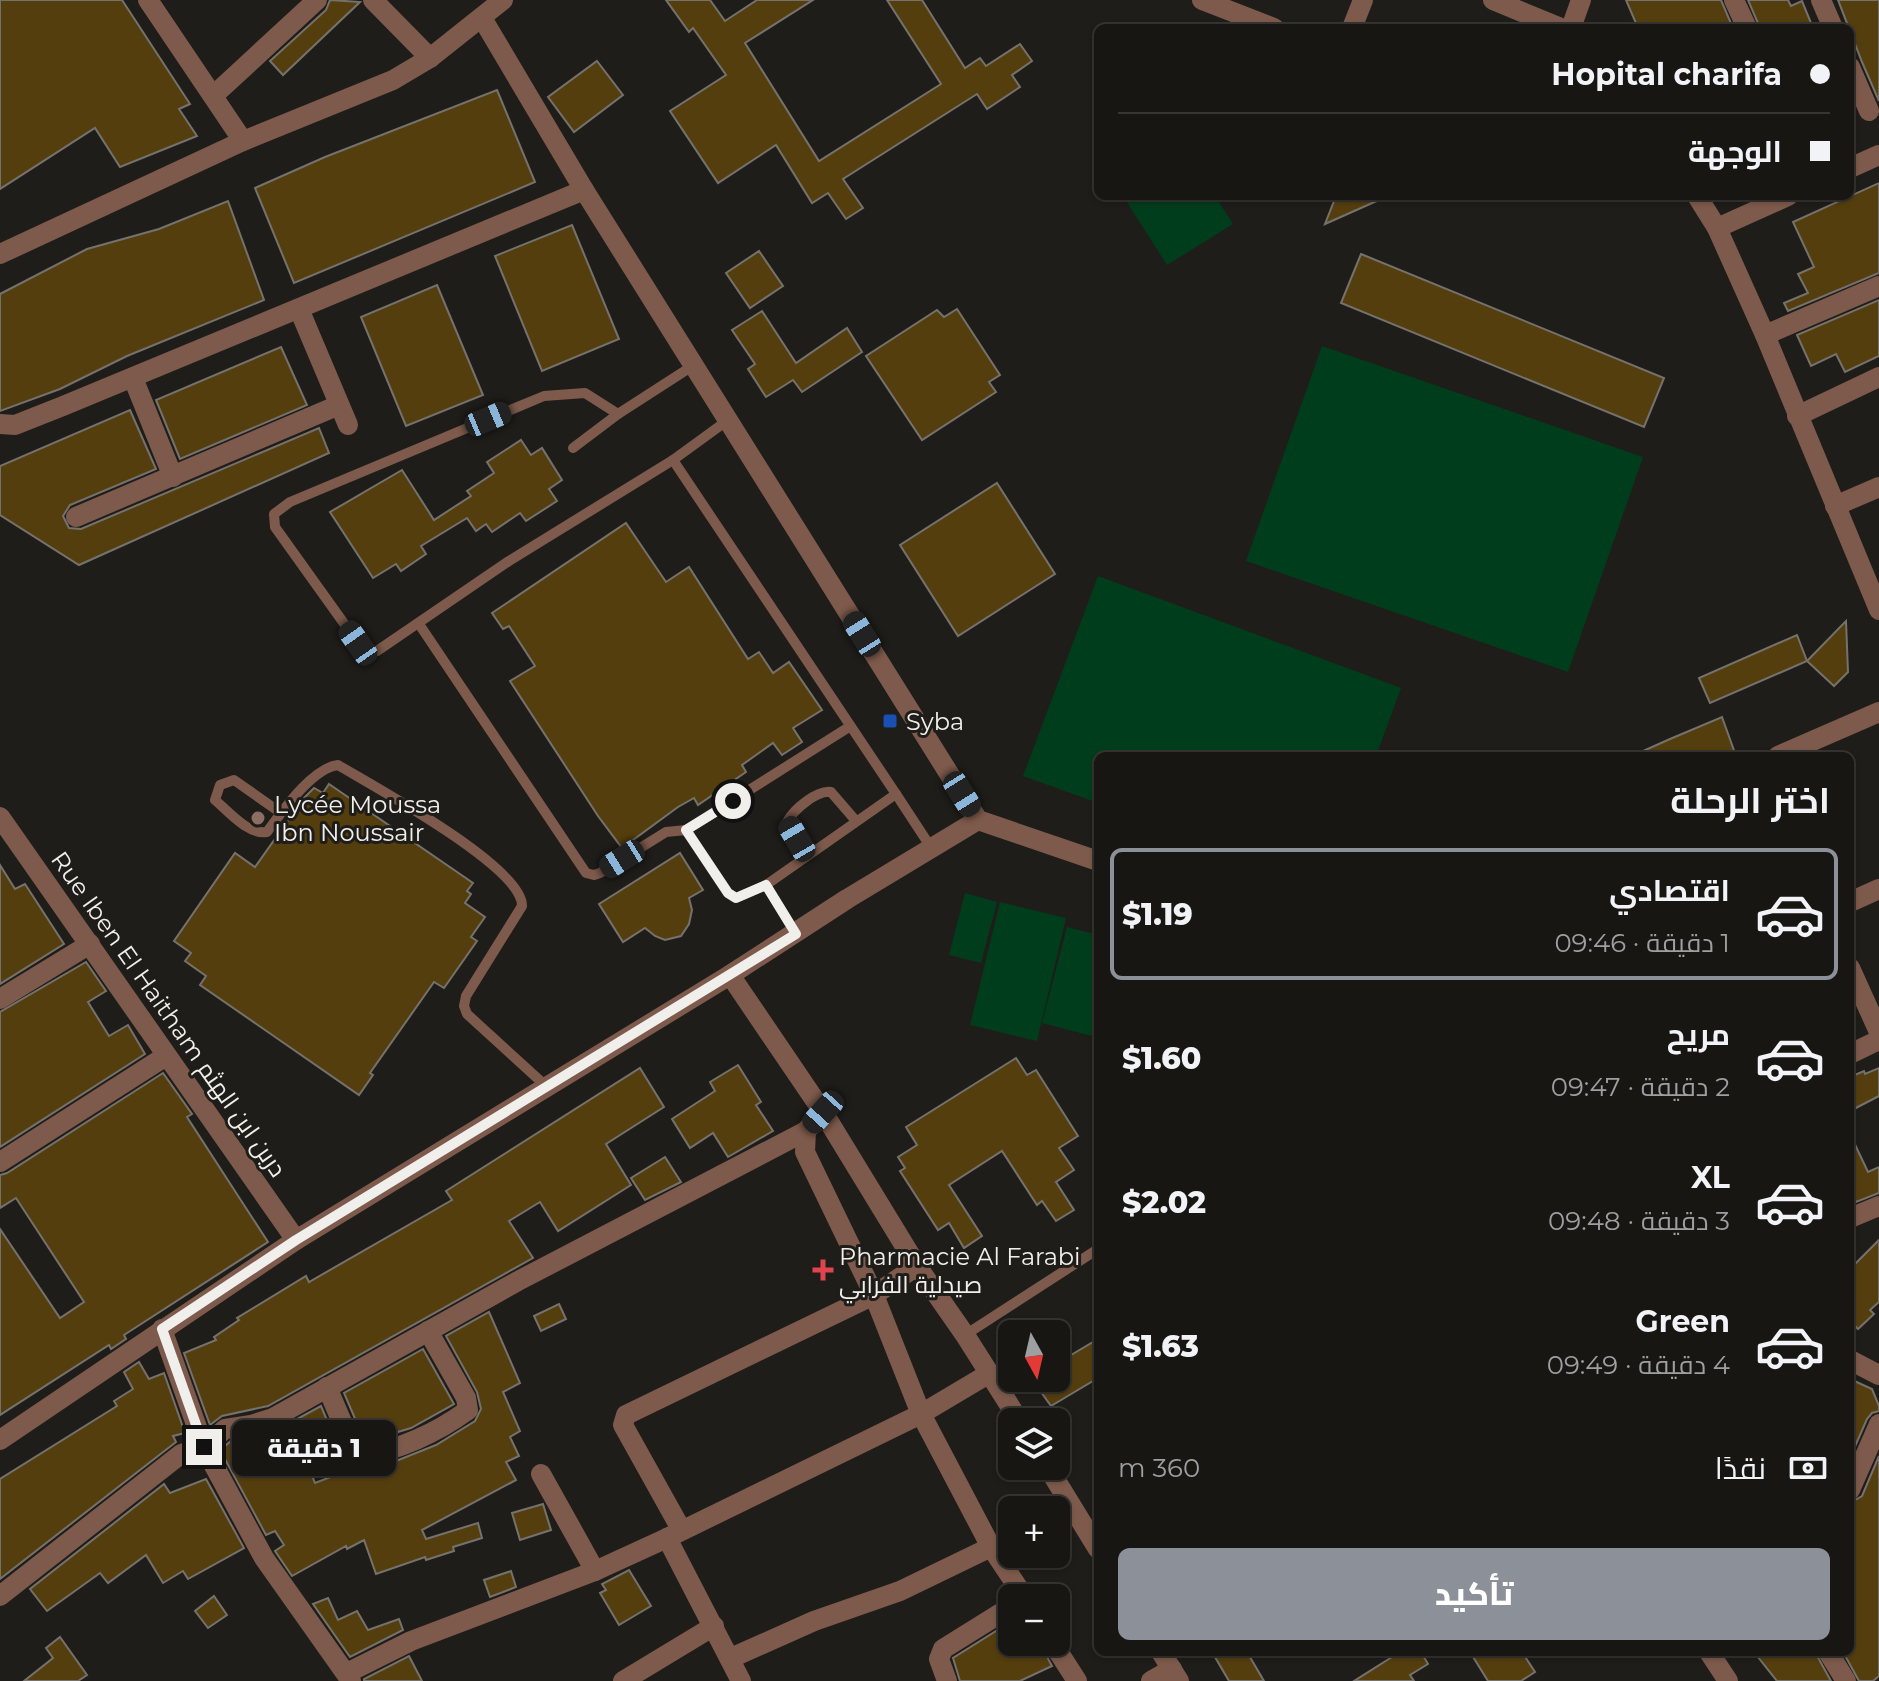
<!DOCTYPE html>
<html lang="ar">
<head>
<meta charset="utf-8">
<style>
  :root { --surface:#171613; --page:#242321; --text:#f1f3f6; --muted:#9e9fa0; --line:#363533; --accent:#8c9099 }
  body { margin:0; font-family:Montserrat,Cairo,sans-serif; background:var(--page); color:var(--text); direction:rtl; height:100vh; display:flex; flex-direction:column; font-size:30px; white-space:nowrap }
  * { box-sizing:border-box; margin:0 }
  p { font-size:26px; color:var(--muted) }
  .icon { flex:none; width:44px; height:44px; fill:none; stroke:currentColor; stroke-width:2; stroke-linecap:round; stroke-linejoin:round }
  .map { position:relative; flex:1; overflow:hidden; direction:ltr }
  .side { position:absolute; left:1094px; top:752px; width:760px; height:904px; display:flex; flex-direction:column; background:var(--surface); border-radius:12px; box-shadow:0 2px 6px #0004,0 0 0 2px var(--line); direction:rtl }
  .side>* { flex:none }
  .banner { position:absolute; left:1094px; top:24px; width:760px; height:176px; border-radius:12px; box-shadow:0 2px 6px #0004,0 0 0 2px var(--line); direction:rtl; display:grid; align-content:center; height:176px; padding:0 24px; background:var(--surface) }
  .needle { width:52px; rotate:172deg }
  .fabs { position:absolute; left:998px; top:1320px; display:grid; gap:16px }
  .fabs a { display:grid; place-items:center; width:72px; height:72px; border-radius:12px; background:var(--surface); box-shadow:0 2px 6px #0004,0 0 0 2px var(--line); font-size:40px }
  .end { position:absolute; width:36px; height:36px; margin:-18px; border:10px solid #f1efec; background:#111; box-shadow:0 0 0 4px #111 }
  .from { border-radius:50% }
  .bubble { position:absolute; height:56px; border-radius:12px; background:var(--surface); box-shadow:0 2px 6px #0004,0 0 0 2px var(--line); font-size:26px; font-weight:800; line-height:56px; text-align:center; direction:rtl }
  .car { position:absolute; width:24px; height:48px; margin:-24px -12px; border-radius:10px; box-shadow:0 0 6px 2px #0007; background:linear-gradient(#222 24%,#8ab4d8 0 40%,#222 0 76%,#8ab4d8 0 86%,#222 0) }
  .banner b { display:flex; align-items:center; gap:28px; height:76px; font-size:30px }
  .banner b+b { border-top:2px solid var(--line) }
  .banner i { width:20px; height:20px; background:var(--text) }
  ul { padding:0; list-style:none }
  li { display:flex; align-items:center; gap:24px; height:132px; margin:0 16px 12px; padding:0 8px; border:4px solid transparent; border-radius:12px }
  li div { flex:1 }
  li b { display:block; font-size:30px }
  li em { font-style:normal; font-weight:800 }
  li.active { border-color:var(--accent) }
  li>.icon { width:72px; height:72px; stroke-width:1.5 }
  h2 { padding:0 24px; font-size:36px; line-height:96px }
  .pay { display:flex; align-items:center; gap:20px; height:88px; padding:0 24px; font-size:30px }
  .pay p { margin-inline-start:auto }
  .cta { display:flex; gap:16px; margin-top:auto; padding:16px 24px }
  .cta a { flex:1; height:92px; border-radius:12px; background:var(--accent); color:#fff; font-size:32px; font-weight:800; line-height:92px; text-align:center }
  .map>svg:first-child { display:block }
  .green { fill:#003d1c }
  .building { fill:#553e0e; stroke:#75726e; stroke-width:2 }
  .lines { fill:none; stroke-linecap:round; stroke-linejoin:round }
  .service { stroke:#7d5a4b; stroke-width:10 }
  .minor { stroke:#7d5a4b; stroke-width:20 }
  .route { stroke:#f1efec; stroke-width:10 }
  .transit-dot { fill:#1a4fb4; stroke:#1f1d19; stroke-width:3 }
  .education-dot { fill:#8d6e63; stroke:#1f1d19; stroke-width:3 }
  .health-dot { fill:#e0444e; stroke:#1f1d19; stroke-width:3 }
  .labels { text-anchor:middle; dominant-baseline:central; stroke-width:6; stroke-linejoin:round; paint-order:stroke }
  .poi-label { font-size:24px; fill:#f1efec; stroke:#1f1d19; text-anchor:start }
  .street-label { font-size:24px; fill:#f1efec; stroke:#1f1d19 }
</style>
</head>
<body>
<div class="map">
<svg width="1879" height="1681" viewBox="0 0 1879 1681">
  <rect width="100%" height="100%" fill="#1f1d19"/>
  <g class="green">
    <path d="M 1123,196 L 1215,196 L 1233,224 L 1167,265 Z"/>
    <path d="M 1322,346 L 1643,457 L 1568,672 L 1246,561 Z"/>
    <path d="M 1098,576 L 1401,688 L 1376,756 L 1098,756 L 1098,803 L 1023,776 Z"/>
    <path d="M 965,893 L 997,902 L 981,963 L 949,955 Z"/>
    <path d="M 1000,902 L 1066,918 L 1037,1041 L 970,1025 Z"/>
    <path d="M 1067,927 L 1098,935 L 1096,1037 L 1042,1023 Z"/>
  </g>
  <g class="building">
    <path d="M 0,0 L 122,0 L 190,104 L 179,109 L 197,136 L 120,167 L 95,128 L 0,189 Z"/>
    <path d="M 330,0 L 360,2 L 283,75 L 270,61 L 326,10 Z"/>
    <path d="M 666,0 L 710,0 L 725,21 L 757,0 L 813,0 L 745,43 L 819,161 L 941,84 L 887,0 L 922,0 L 965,68 L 980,58 L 986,66 L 1020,44 L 1032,61 L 1012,75 L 1020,87 L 987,109 L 977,94 L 843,179 L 863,208 L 846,219 L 828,193 L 812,203 L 776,145 L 718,183 L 670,111 L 726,75 L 693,28 L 689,32 Z"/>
    <path d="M 1626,0 L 1721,0 L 1733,28 L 1638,28 Z"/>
    <path d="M 1748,0 L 1788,0 L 1791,6 L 1802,1 L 1811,23 L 1800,28 L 1760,28 Z"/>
    <path d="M 1838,0 L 1879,0 L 1879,101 L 1862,62 Z"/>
    <path d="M 597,61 L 623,95 L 574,132 L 548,97 Z"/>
    <path d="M 497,90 L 535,182 L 294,283 L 255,188 L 325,157 Z"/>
    <path d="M 1879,183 L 1879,273 L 1788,311 L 1784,303 L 1808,293 L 1798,274 L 1814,267 L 1793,222 Z"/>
    <path d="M 1336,196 L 1388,196 L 1325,224 Z"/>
    <path d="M 228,201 L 264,300 L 127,356 L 60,389 L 0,411 L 0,294 L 87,249 L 159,229 Z"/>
    <path d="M 572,225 L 619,339 L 542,371 L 495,256 Z"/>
    <path d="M 759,251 L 783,286 L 750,308 L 726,273 Z"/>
    <path d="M 1361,254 L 1664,378 L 1644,427 L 1341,303 Z"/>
    <path d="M 437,285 L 483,395 L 406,426 L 361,317 Z"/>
    <path d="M 1879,300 L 1879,356 L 1845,372 L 1836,354 L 1811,366 L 1797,335 Z"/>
    <path d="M 957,309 L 1000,375 L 989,382 L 996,392 L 922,440 L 866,356 L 937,310 L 944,317 Z"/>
    <path d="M 762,311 L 796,363 L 847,328 L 862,352 L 802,392 L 793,380 L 766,397 L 748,369 L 755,364 L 732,330 Z"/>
    <path d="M 281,347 L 307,405 L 180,459 L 156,400 Z"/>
    <path d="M 130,410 L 156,469 L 70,505 L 63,516 L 69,528 L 81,529 L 319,428 L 329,453 L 79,565 L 0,515 L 0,466 Z"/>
    <path d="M 521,440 L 531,455 L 542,448 L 562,480 L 549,489 L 557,501 L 526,521 L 520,513 L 492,532 L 486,524 L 476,531 L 467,518 L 421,546 L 426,554 L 401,571 L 396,564 L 373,578 L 330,512 L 402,470 L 434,520 L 471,496 L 467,491 L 494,473 L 487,462 Z"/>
    <path d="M 997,483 L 1055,574 L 958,636 L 900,545 Z"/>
    <path d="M 626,523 L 666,582 L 689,567 L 748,659 L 759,652 L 773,673 L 789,662 L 822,710 L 793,728 L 802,742 L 782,755 L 773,743 L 742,765 L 746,772 L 698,805 L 694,798 L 678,807 L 622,848 L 598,816 L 510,681 L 535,666 L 509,626 L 503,629 L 492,613 Z"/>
    <path d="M 1846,621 L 1848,672 L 1834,686 L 1807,661 Z"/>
    <path d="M 1797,635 L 1807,661 L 1710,703 L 1699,678 Z"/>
    <path d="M 1722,717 L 1736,756 L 1632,756 L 1670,739 Z"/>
    <path d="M 329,784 L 473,883 L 467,891 L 471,894 L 465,903 L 485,917 L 471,937 L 477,941 L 444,988 L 434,982 L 370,1073 L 373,1075 L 359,1095 L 200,985 L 206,976 L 185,961 L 191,953 L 174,941 L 235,853 L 255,867 L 304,798 L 314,788 L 323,793 Z"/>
    <path d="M 680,853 L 703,890 L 689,898 L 692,910 L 689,924 L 681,936 L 665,940 L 655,936 L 645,928 L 623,942 L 599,904 Z"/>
    <path d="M 0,865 L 15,889 L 25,884 L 64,944 L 0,984 Z"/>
    <path d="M 86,962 L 106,991 L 88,1002 L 109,1036 L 128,1025 L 145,1054 L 0,1147 L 0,1012 Z"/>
    <path d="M 1016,1058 L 1027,1075 L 1036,1070 L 1078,1136 L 1059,1148 L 1074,1170 L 1056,1182 L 1074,1210 L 1056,1221 L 1042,1201 L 1037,1205 L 1002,1151 L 949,1185 L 982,1236 L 964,1248 L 949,1223 L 938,1230 L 900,1171 L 905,1168 L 898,1157 L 917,1145 L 906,1127 Z"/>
    <path d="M 738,1065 L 761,1102 L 756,1105 L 773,1131 L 728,1157 L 713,1133 L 690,1148 L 672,1119 L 715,1091 L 710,1082 Z"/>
    <path d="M 640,1068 L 664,1107 L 606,1144 L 631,1185 L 558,1231 L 540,1202 L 509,1221 L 533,1258 L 268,1406 L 222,1416 L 210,1425 L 184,1353 L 216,1340 L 214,1337 L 239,1320 L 237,1318 L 306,1276 L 309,1282 L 452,1200 L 446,1191 Z"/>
    <path d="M 1879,1068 L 1879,1096 L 1850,1111 L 1850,1077 L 1864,1071 L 1865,1074 Z"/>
    <path d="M 163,1073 L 192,1114 L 187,1117 L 268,1242 L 124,1335 L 126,1339 L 111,1349 L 109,1345 L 0,1415 L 0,1229 L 60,1318 L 84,1302 L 16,1198 L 0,1208 L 0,1175 L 7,1173 Z"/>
    <path d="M 1850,1134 L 1868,1172 L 1879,1167 L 1879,1193 L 1856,1202 L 1850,1186 Z"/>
    <path d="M 665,1157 L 681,1182 L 645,1200 L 631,1178 Z"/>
    <path d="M 1879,1240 L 1879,1302 L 1870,1310 L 1874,1314 L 1858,1329 L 1850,1321 L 1850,1269 Z"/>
    <path d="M 559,1304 L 566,1319 L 541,1331 L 534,1316 Z"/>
    <path d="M 489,1312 L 520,1383 L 503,1392 L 520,1431 L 510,1437 L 519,1456 L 506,1462 L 516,1480 L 422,1530 L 426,1539 L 478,1523 L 482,1538 L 453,1547 L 454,1551 L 426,1560 L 425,1557 L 376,1574 L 364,1540 L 347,1549 L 346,1546 L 292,1576 L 275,1551 L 284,1545 L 275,1531 L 266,1535 L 220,1450 L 231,1441 L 279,1429 L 321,1406 L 332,1432 L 300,1447 L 315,1483 L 354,1468 L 361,1469 L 391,1463 L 436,1445 L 475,1421 L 481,1409 L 477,1392 L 446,1336 Z"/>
    <path d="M 1098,1339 L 1098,1378 L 1051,1406 L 1031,1378 L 1056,1378 L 1056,1364 Z"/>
    <path d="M 423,1349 L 454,1404 L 411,1428 L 365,1442 L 344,1393 Z"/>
    <path d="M 139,1362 L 149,1379 L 164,1373 L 185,1433 L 173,1436 L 176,1442 L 0,1579 L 0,1479 L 117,1406 L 114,1401 L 133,1389 L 124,1372 Z"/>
    <path d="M 1850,1379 L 1872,1389 L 1879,1406 L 1879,1411 L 1872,1413 L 1867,1419 L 1850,1458 Z"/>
    <path d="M 1879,1456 L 1879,1676 L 1873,1681 L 1859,1681 L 1843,1652 L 1850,1652 L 1850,1503 L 1862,1496 Z"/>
    <path d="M 206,1479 L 244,1548 L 188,1579 L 183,1571 L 163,1583 L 146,1555 L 108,1583 L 100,1573 L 47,1611 L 30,1589 L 164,1484 L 170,1493 Z"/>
    <path d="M 543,1504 L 551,1530 L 520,1540 L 512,1513 Z"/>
    <path d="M 629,1570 L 651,1606 L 619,1625 L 600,1593 L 606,1590 L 602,1584 Z"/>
    <path d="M 511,1571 L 516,1587 L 490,1597 L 484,1580 Z"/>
    <path d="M 214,1596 L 227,1615 L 208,1628 L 195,1611 Z"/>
    <path d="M 328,1598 L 338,1620 L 357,1611 L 368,1630 L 399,1619 L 403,1630 L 350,1657 L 313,1604 Z"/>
    <path d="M 1012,1621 L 1012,1642 L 1039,1642 L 1052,1666 L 1020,1681 L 960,1681 L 953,1658 Z"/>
    <path d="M 60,1637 L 87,1675 L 78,1681 L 24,1681 L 53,1658 L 46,1648 Z"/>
    <path d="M 1212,1652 L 1247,1652 L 1264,1681 L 1229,1681 Z"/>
    <path d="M 1400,1652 L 1421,1652 L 1428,1664 L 1410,1675 L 1414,1681 L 1354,1681 Z"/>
    <path d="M 1470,1652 L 1522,1652 L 1535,1672 L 1521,1681 L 1488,1681 Z"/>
    <path d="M 1754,1652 L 1815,1652 L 1831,1681 L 1777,1681 Z"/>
    <path d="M 409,1656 L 422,1681 L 364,1681 L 364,1679 Z"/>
  </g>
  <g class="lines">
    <g class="service">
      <path d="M 694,365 L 618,414 L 585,393 L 544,396 L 290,502 L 274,514 L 275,527 L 358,643 L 367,653 L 377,651 L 509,561 L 673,460 L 728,420"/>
      <path d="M 573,448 L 618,414"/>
      <path d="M 673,460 L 896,794 L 766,885 L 796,934"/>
      <path d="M 419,624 L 586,873 L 594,875 L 600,873 L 666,832 L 686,830 L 728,893 L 736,898 L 766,885"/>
      <path d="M 896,794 L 932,849"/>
      <path d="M 281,813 L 234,780 L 220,785 L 215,800 C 229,812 248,835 267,832 C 282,812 312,768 338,765 C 373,786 523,867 522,906 L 466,996 L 464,1006 L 467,1014 L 547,1087"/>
      <path d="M 686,830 L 849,727"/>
      <path d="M 806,856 L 787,822 C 794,809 817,790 831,792 L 856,821"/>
      <path d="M 965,1335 L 1098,1249"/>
    </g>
    <g class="minor">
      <path d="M 148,0 L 243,141"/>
      <path d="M 373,0 L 430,58"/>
      <path d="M 1202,0 L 1274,28"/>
      <path d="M 1493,0 L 1561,28"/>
      <path d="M 1734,0 L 1747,28"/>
      <path d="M 1821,0 L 1833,28"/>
      <path d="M 482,18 L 584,190 L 978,820 L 1098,861"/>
      <path d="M 1352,28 L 1363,0"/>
      <path d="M 1571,28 L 1581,0"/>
      <path d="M 1850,67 L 1869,111"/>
      <path d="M 213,96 L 317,0"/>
      <path d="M 1850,168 L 1879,155"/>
      <path d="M 1697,196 L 1717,228 L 1765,335 L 1879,610"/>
      <path d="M 1717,228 L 1788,196"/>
      <path d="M 0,254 L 243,141 L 393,80 L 430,58 L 503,0"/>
      <path d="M 299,309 L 348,425"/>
      <path d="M 1765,335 L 1879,286"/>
      <path d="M 133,378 L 173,477"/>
      <path d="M 1797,416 L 1879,377"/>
      <path d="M 0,424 L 15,425 L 63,406 L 584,190"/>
      <path d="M 1835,506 L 1879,487"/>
      <path d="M 76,517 L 339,405"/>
      <path d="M 1778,756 L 1879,712"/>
      <path d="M 0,817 L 296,1240"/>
      <path d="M 1850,902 L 1879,889"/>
      <path d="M 1850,968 L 1879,1032"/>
      <path d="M 730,975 L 823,1112 L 917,1266 L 965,1335 L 1020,1422"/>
      <path d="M 0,999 L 90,944"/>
      <path d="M 1850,1054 L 1879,1040"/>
      <path d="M 823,1112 L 806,1131 L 805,1152 L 874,1295 L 921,1414 L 991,1547 L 1025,1598"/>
      <path d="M 0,1162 L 166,1056"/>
      <path d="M 1850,1218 L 1879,1206"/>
      <path d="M 162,1329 L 204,1447 L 264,1558 L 351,1681"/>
      <path d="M 1850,1360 L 1879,1375"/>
      <path d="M 327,1387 L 353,1448 L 359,1456 C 396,1452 438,1432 468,1410 L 466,1398 L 428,1331"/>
      <path d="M 0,1440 L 296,1240 L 730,975 L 847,899 L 978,820"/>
      <path d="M 1047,1466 L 1098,1549"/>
      <path d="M 541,1474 L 595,1571"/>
      <path d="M 1850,1490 L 1879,1424"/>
      <path d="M 681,1529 L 623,1425 L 626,1415 L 874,1295 L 917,1266"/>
      <path d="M 667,1538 L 741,1681"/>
      <path d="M 0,1596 L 181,1454 L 204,1447 L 225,1429 L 251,1425 L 273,1418 L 518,1281 L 806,1131"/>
      <path d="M 1052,1642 L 1077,1681"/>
      <path d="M 1161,1652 L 1179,1681"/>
      <path d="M 1709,1652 L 1728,1681"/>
      <path d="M 1828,1652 L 1846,1681"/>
      <path d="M 731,1658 L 814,1621 L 900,1591 L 991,1547"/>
      <path d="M 347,1673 L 411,1641 L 595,1571 L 667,1538 L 921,1414 L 990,1373"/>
      <path d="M 623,1681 L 714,1626"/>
      <path d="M 947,1681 L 939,1659 L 943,1649 L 1012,1606"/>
      <path d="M 1151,1681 L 1172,1669"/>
    </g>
  </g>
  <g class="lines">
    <path class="route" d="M 204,1447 L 162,1329 L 296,1240 L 796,934 L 766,885 L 736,898 L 728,893 L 686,830 L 733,801"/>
  </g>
  <rect class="transit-dot" x="882" y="713" width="16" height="16" rx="4"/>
  <circle class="education-dot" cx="258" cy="818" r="8"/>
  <path class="health-dot" d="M819 1258h8v8h8v8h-8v8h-8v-8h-8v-8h8z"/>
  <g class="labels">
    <g class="poi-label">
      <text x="906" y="721">Syba</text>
      <text x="274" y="804">Lycée Moussa<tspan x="274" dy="28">Ibn Noussair</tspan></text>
      <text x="839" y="1256">Pharmacie Al Farabi<tspan x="839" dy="28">صيدلية الفرابي</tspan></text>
    </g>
    <g class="street-label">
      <text transform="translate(169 1014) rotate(55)">Rue Iben El Haitham دربن ابن الهثم</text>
    </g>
  </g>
</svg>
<div class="fabs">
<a><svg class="needle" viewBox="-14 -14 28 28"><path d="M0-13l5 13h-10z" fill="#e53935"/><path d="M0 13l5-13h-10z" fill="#9e9fa0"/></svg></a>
<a><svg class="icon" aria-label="layers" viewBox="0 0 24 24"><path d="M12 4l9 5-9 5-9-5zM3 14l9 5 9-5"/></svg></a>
<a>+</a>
<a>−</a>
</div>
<i class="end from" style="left:733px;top:801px"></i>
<i class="end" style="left:204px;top:1447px"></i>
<div class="bubble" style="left:232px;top:1420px;width:164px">1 دقيقة</div>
<i class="car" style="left:488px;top:419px;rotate:67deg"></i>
<i class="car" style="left:862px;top:634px;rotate:328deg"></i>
<i class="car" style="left:358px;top:643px;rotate:325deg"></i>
<i class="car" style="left:962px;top:794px;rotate:148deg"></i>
<i class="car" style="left:797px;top:839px;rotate:330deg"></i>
<i class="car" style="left:622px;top:859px;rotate:238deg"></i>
<i class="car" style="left:823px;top:1112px;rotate:222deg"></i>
<div class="banner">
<b><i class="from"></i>Hopital charifa</b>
<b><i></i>الوجهة</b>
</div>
<section class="side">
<h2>اختر الرحلة</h2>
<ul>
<li class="active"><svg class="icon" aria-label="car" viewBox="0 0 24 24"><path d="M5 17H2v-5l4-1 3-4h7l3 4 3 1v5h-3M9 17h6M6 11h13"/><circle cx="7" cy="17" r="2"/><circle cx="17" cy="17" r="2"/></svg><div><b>اقتصادي</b><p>1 دقيقة · 09:46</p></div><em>$1.19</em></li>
<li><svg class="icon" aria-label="car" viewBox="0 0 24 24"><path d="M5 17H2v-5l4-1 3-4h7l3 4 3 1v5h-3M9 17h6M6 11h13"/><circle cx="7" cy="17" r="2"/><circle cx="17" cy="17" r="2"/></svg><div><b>مريح</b><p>2 دقيقة · 09:47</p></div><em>$1.60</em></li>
<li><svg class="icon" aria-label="car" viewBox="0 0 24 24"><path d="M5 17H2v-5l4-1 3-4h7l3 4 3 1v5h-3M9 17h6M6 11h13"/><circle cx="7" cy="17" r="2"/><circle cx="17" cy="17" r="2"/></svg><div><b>XL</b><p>3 دقيقة · 09:48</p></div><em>$2.02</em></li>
<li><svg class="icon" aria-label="car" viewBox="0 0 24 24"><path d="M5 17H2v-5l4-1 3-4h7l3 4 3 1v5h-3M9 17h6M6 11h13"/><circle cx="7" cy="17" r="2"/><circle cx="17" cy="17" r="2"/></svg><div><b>Green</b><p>4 دقيقة · 09:49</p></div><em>$1.63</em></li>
</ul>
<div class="pay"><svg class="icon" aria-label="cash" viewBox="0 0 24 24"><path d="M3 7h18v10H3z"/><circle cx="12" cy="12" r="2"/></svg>نقدًا<p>360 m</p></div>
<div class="cta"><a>تأكيد</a></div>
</section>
</div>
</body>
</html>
